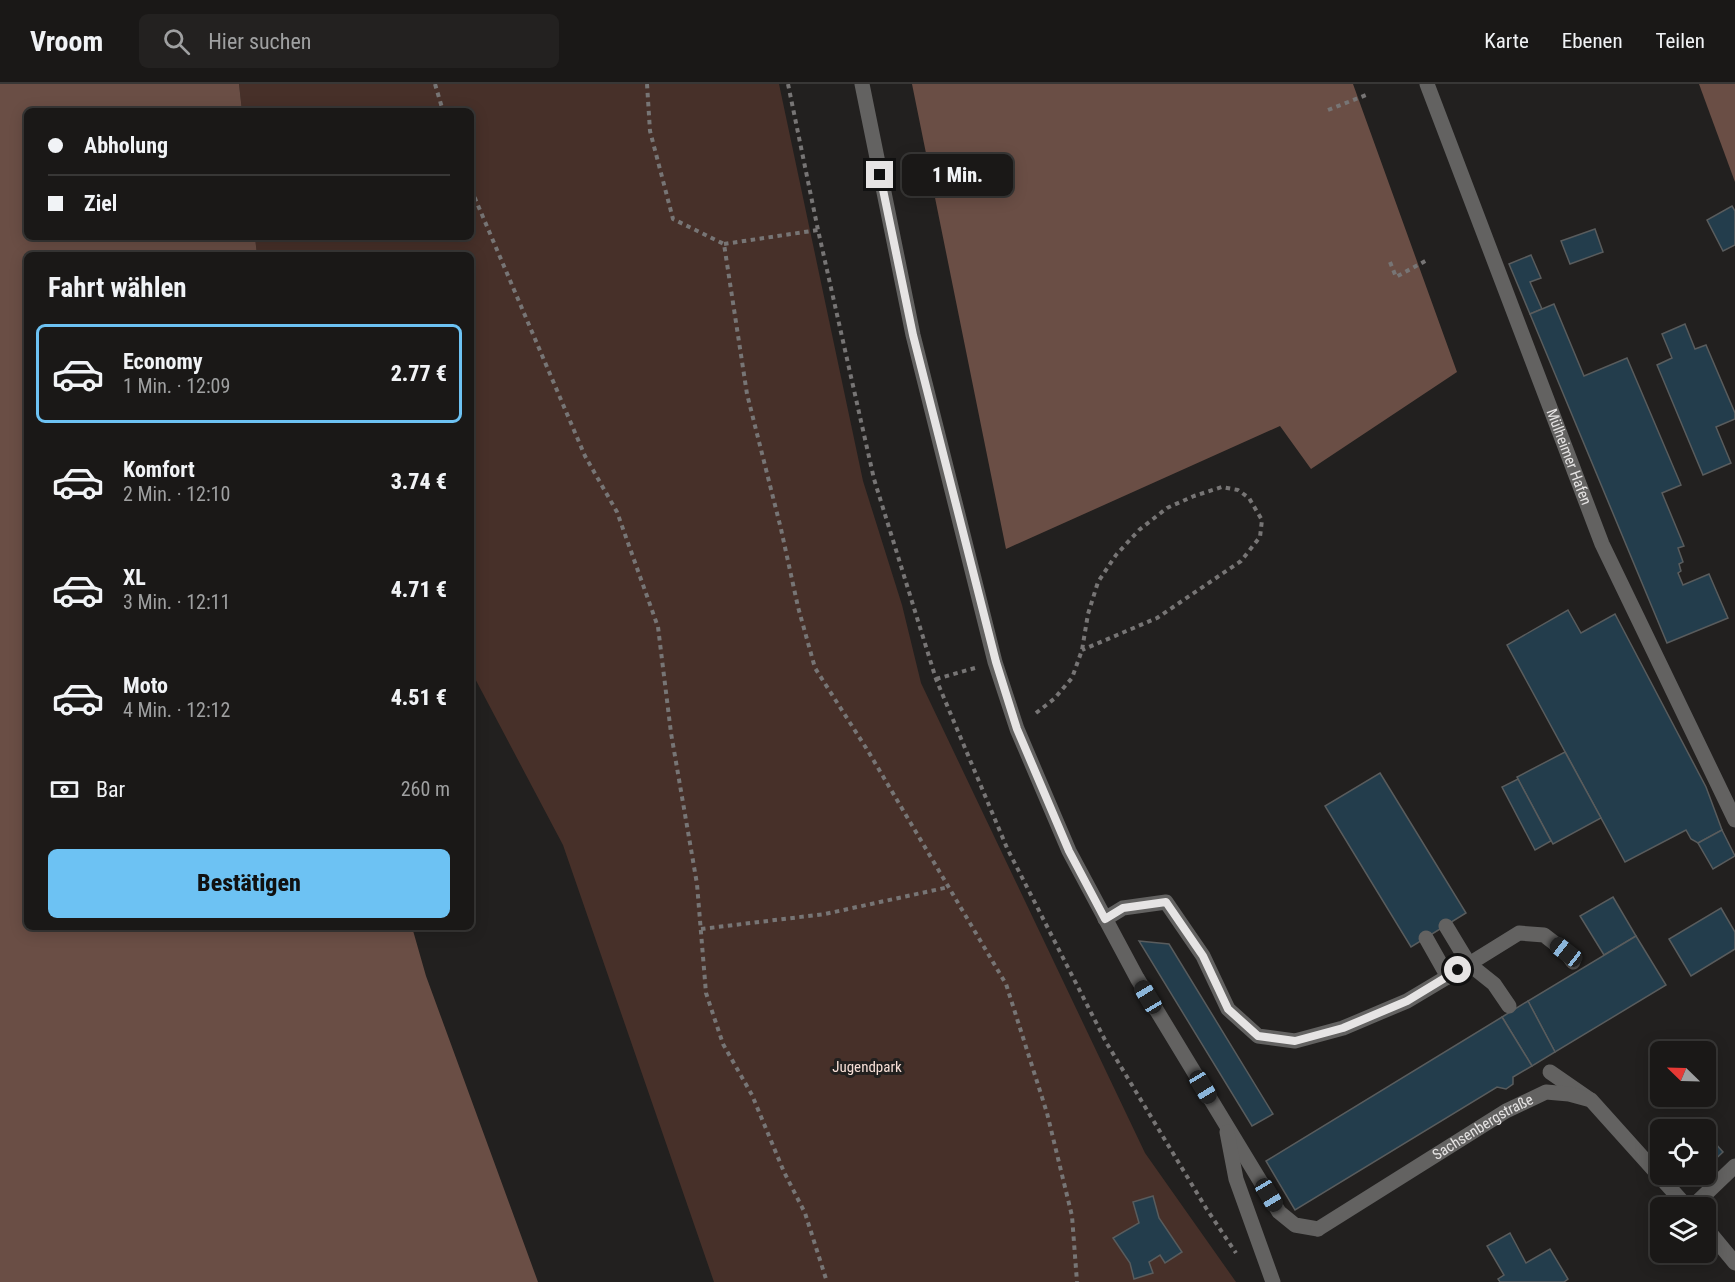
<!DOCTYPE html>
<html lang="de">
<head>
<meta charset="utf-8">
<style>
  :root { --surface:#1a1817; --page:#232120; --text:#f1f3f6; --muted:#9fa0a1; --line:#383736; --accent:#6dc2f3 }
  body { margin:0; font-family:"Roboto Condensed",sans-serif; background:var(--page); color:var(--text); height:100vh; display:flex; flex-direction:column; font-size:22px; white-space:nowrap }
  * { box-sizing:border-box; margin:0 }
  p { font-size:20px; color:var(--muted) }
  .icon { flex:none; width:33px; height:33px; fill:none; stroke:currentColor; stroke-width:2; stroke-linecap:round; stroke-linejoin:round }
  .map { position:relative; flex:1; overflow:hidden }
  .sheet { position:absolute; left:24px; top:168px; width:450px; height:678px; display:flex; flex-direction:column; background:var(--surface); border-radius:9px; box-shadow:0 3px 15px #0003,0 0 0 2px var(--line) }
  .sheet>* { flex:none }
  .hud { position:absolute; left:24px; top:24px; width:450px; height:132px; border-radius:9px; box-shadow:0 3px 15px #0003,0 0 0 2px var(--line); display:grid; align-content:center; height:132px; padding:0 24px; background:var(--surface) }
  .needle { width:39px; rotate:293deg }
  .buttons { position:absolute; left:1650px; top:957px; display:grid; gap:12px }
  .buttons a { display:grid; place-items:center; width:66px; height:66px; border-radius:9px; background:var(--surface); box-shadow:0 3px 15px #0003,0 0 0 2px var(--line); font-size:30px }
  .end { position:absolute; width:27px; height:27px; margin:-14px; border:8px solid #e6e4e4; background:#111; box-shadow:0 0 0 3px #111 }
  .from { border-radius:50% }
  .bubble { position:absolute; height:42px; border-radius:9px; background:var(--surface); box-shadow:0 3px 15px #0003,0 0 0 2px var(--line); font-size:20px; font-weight:800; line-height:42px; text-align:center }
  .car { position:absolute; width:18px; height:36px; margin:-18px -9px; border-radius:8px; box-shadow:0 0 4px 2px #0007; background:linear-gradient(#222 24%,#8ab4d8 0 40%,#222 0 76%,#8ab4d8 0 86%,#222 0) }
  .hud b { display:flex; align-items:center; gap:21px; height:57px; font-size:22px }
  .hud b+b { border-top:2px solid var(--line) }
  .hud i { width:15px; height:15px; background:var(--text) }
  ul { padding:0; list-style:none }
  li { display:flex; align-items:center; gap:18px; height:99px; margin:0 12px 9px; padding:0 12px; border:3px solid transparent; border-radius:9px }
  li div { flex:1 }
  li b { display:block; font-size:22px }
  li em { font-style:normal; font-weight:800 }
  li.current { border-color:var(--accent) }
  li>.icon { width:54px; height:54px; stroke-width:1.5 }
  h2 { padding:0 24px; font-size:27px; line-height:72px }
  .pay { display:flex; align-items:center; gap:15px; height:66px; padding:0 24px; font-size:22px }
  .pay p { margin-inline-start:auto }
  .button { display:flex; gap:12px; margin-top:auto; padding:12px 24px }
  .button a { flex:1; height:69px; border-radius:9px; background:var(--accent); color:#111; font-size:24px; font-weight:800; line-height:69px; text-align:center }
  header { display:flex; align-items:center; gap:36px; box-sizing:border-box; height:84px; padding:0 30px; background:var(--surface); border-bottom:2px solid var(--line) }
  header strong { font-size:28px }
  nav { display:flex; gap:33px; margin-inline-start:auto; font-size:21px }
  .search { width:420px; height:54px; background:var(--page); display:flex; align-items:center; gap:15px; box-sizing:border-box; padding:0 21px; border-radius:9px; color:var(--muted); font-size:22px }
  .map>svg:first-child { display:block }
  .green { fill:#473029 }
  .water { fill:#6a4e45 }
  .building { fill:#233d4c; stroke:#595c5d; stroke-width:1.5 }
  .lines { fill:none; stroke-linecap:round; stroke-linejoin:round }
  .path { stroke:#777575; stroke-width:4; stroke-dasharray:4.5 4.5; stroke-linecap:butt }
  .lane { stroke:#636261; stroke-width:15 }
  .street { stroke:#636261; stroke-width:15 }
  .route { stroke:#e6e4e4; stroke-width:8 }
  .labels { text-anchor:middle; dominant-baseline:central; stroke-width:6; stroke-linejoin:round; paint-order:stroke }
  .street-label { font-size:15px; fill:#e6e4e4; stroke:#22201f }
  .park-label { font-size:15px; fill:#f7dfd7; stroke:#22201f }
</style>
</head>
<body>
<header>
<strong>Vroom</strong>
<div class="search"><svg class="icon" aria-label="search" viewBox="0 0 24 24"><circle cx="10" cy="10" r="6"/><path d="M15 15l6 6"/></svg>Hier suchen</div>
<nav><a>Karte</a><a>Ebenen</a><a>Teilen</a></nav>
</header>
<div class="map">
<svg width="1735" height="1198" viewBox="0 0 1735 1198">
  <rect width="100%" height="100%" fill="#22201f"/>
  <path class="green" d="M 239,0 L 779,0 L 863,397 L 902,521 L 921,599 L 1145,1069 L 1236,1198 L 714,1198 L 563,761 L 471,587 L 471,171 L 257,171 L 255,153 L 471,153 L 471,27 L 242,27 Z"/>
  <g class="water">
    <path d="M 0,0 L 239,0 L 242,27 L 27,27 L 27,153 L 255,153 L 257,171 L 27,171 L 27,843 L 412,843 L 426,892 L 538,1198 L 0,1198 Z"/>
    <path d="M 912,0 L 1353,0 L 1457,288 L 1311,385 L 1280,342 L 1006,465 Z"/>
    <path d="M 1699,0 L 1735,0 L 1735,98 Z"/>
  </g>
  <g class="building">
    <path d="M 1732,122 L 1735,127 L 1735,161 L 1723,167 L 1707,136 Z"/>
    <path d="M 1595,145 L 1603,168 L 1570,180 L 1561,157 Z"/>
    <path d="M 1531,171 L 1541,194 L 1530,198 L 1542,225 L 1530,230 L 1509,180 Z"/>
    <path d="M 1554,220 L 1584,292 L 1627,274 L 1681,401 L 1662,409 L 1684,462 L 1678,464 L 1683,478 L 1679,480 L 1681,487 L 1678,489 L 1683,501 L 1709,490 L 1728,534 L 1667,559 L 1530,230 Z"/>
    <path d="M 1685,240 L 1695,265 L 1706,261 L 1735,329 L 1735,335 L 1716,343 L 1731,379 L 1703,391 L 1657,281 L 1672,274 L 1662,250 Z"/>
    <path d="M 1568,526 L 1581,549 L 1615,530 L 1706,703 L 1722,746 L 1698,759 L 1691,755 L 1686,746 L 1625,778 L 1507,561 Z"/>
    <path d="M 1565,668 L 1601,734 L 1553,760 L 1517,693 Z"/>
    <path d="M 1380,689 L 1466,829 L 1411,863 L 1325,722 Z"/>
    <path d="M 1518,695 L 1551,757 L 1535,766 L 1502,703 Z"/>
    <path d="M 1722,746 L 1735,772 L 1713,785 L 1698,759 Z"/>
    <path d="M 1613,813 L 1636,852 L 1604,871 L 1580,832 Z"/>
    <path d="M 1721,824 L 1735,848 L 1735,865 L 1691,892 L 1669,855 Z"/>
    <path d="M 1636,852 L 1666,901 L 1555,968 L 1528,917 Z"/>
    <path d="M 1139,857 L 1169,860 L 1273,1030 L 1252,1042 Z"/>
    <path d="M 1528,917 L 1555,968 L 1532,982 L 1502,933 Z"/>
    <path d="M 1502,933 L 1532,982 L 1513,993 L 1513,1000 L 1506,1005 L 1497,1003 L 1295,1126 L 1266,1077 Z"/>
    <path d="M 1706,1049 L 1723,1068 L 1706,1084 Z"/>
    <path d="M 1153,1112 L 1159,1134 L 1182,1168 L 1165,1179 L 1160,1171 L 1149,1178 L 1153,1189 L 1134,1195 L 1130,1179 L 1113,1154 L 1139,1139 L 1133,1118 Z"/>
    <path d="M 1510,1149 L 1526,1179 L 1550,1165 L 1568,1195 L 1564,1198 L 1500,1198 L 1498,1195 L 1504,1191 L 1487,1162 Z"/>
  </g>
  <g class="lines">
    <g class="path">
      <path d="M 435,0 L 443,27"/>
      <path d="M 647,0 L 650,47 L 673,135 L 724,160 L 747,310 L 781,445 L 798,523 L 815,584 L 868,667 L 1006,900 L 1047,1029 L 1072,1132 L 1077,1198"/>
      <path d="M 788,0 L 818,146 L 874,395 L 936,595 L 1007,764 L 1106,958 L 1206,1124 L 1236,1169"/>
      <path d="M 1328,26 L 1366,11"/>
      <path d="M 471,105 L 585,372 L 617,428 L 658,543 L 671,649 L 697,800 L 706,909 L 723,960 L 752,1011 L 784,1088 L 805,1129 L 827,1198"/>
      <path d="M 724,160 L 818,146"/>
      <path d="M 1390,178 L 1396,193 L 1427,176"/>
      <path d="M 936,595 L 975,584"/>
      <path d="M 1036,629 L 1054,615 L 1072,594 L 1082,566 L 1088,530 L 1098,498 L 1116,471 L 1139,446 L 1167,424 L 1194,412 L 1222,403 L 1238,406 L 1249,414 L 1262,436 L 1260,453 L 1241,477 L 1157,534 L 1082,566"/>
      <path d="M 701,845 L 825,830 L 949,803"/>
    </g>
    <g class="lane">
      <path d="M 862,0 L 913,251 L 995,578 L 1017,645 L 1069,767 L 1137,894 L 1279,1128 L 1295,1141 L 1318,1145"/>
      <path id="s1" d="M 1427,0 L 1602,460 L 1735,736"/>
      <path d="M 1105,835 L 1123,824 L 1166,818 L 1203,872 L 1228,925 L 1258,952 L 1295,957 L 1343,944 L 1407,917 L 1469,880 L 1446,842"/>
      <path d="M 1426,854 L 1448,893"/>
      <path d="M 1509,922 L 1494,900 L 1469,880 L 1519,849 L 1544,851 L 1566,868 L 1573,878"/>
      <path d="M 1550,988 L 1589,1015"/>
      <path d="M 1227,1048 L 1236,1095 L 1273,1198"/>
      <path d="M 1691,1124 L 1735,1082"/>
    </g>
    <g class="street">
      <path d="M 1706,1144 L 1735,1179"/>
      <path id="s2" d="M 1318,1145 L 1506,1027 L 1546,1008 L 1569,1010 L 1591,1016 L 1688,1124"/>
    </g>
  </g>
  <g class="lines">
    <path class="route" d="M 880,91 L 913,251 L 996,578 L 1017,645 L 1069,767 L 1105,835 L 1123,824 L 1166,818 L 1203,872 L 1228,925 L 1258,952 L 1295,957 L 1343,944 L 1407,917 L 1458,886"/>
  </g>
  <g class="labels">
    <g class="street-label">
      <text stroke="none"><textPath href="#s1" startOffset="399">Mülheimer Hafen</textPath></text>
      <text stroke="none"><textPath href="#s2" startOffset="194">Sachsenbergstraße</textPath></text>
    </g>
    <g class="park-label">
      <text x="867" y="983">Jugendpark</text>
    </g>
  </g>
</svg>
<div class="buttons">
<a><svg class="needle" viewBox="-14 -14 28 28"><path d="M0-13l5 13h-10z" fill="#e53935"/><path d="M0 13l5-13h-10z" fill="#9fa0a1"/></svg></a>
<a><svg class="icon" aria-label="locate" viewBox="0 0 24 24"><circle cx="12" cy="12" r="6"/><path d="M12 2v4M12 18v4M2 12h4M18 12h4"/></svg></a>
<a><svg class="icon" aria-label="layers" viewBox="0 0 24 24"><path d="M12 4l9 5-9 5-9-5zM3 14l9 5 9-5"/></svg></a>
</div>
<i class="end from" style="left:1458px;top:886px"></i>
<i class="end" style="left:880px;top:91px"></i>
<div class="bubble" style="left:902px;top:70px;width:111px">1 Min.</div>
<i class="car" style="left:1566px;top:868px;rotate:308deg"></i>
<i class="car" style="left:1148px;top:913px;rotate:329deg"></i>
<i class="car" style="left:1203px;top:1003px;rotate:149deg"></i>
<i class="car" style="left:1269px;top:1111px;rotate:149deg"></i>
<div class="hud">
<b><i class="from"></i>Abholung</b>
<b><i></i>Ziel</b>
</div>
<section class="sheet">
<h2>Fahrt wählen</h2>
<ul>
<li class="current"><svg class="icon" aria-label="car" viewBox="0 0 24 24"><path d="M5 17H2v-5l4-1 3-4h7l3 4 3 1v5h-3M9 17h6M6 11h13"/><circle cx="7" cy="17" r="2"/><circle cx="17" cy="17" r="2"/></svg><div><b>Economy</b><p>1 Min. · 12:09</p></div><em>2.77 €</em></li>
<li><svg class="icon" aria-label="car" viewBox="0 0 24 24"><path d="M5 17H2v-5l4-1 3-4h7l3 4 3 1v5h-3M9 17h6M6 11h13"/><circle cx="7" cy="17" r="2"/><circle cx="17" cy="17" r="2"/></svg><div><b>Komfort</b><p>2 Min. · 12:10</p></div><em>3.74 €</em></li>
<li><svg class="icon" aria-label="car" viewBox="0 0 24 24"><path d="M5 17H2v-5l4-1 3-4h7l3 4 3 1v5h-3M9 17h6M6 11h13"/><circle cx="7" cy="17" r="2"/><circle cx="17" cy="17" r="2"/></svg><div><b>XL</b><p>3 Min. · 12:11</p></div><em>4.71 €</em></li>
<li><svg class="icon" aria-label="car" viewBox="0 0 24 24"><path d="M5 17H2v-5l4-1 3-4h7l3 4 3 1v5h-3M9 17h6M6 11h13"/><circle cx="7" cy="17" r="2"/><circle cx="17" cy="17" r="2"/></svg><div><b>Moto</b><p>4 Min. · 12:12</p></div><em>4.51 €</em></li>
</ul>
<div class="pay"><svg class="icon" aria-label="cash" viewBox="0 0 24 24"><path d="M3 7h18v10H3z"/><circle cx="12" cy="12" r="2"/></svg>Bar<p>260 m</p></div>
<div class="button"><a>Bestätigen</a></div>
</section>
</div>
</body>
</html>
